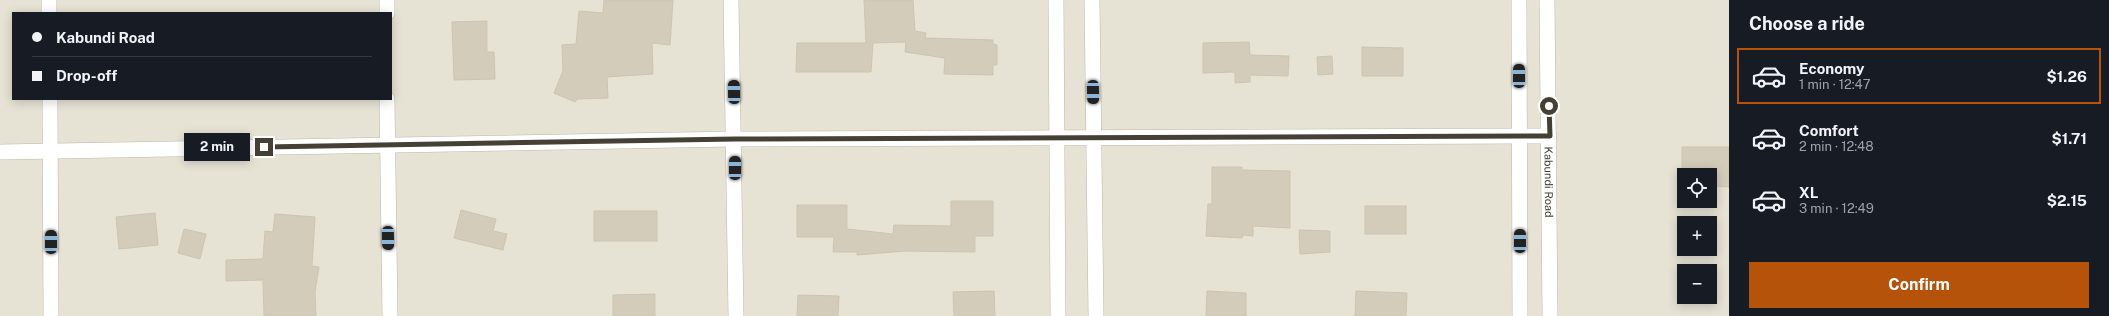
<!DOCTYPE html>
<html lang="en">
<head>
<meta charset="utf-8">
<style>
  :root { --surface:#171b24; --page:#242831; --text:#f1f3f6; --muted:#9ea1a6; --line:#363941; --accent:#b45309 }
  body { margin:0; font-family:"Public Sans",sans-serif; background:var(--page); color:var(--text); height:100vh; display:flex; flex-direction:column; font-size:15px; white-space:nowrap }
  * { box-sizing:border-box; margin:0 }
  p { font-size:13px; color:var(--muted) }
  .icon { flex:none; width:22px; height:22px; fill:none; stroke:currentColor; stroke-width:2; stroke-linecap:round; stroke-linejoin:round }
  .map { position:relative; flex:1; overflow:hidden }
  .side { display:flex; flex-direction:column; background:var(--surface); width:380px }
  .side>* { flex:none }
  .guide { position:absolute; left:12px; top:12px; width:380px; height:88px; border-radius:0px; box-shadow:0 2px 10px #0003; display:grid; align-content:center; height:88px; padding:0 20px; background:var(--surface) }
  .controls { position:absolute; left:1677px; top:168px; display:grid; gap:8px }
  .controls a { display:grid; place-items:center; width:40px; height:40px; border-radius:0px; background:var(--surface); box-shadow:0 2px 10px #0003; font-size:20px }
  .end { position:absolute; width:18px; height:18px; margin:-9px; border:5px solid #454035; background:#fff; box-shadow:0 0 0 2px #fff }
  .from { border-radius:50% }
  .bubble { position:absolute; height:28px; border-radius:0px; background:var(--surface); box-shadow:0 2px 10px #0003; font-size:13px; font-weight:700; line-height:28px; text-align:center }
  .car { position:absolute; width:12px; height:24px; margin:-12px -6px; border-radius:5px; box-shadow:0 0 3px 1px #0007; background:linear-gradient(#222 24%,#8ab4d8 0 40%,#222 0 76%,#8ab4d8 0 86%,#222 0) }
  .guide b { display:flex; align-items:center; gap:14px; height:38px; font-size:15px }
  .guide b+b { border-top:1px solid var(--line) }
  .guide i { width:10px; height:10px; background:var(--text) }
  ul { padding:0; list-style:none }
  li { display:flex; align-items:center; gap:12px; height:56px; margin:0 8px 6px; padding:0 12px; border:2px solid transparent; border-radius:0px }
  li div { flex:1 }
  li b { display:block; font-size:15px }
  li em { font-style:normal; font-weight:700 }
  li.selected { border-color:var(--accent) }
  li>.icon { width:36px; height:36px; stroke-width:1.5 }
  h2 { padding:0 20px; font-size:18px; line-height:48px }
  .button { display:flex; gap:8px; margin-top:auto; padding:8px 20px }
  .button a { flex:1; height:46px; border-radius:0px; background:var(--accent); color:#fff; font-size:16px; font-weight:700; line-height:46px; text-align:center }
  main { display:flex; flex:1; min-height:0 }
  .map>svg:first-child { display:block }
  .residential { fill:#e6e2d4; fill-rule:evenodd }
  .building { fill:#d4ccbb; stroke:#cec4af }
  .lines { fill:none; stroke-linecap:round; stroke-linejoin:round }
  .minor-casing { stroke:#beb7a8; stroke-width:16 }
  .minor { stroke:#fff; stroke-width:15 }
  .route { stroke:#454035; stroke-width:5 }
  .labels { text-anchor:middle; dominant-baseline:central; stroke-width:4; stroke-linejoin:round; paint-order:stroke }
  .street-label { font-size:11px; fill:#454035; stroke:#fff }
</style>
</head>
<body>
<main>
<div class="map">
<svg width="1729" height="316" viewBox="0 0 1729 316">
  <rect width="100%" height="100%" fill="#f2efe6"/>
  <path class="residential" d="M 0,0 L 1729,0 L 1729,316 L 0,316 ZM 13,13 L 391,13 L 391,99 L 13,99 ZM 1684,175 L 1710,175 L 1710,201 L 1684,201 ZM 1684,223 L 1710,223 L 1710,249 L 1684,249 ZM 1684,271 L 1710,271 L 1710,297 L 1684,297 Z"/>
  <g class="building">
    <path d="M 604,0 L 673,0 L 670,45 L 652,43 L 653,74 L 607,77 L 608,98 L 577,99 L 575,102 L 554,93 L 563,71 L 562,45 L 576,44 L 579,11 L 603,13 Z"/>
    <path d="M 864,0 L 913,0 L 915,31 L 926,33 L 925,38 L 993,40 L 993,44 L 997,45 L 997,65 L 993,65 L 993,75 L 944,74 L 945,58 L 905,52 L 906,42 L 873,43 L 871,72 L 796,72 L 797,43 L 866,43 Z"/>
    <path d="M 487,21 L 487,52 L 494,52 L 495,79 L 454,80 L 452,22 Z"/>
    <path d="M 1249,42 L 1250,55 L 1289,56 L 1288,76 L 1250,75 L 1250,82 L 1235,83 L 1235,72 L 1203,73 L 1203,43 Z"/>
    <path d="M 1362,47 L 1403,48 L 1403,76 L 1362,76 Z"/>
    <path d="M 1332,56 L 1333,74 L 1318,75 L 1317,57 Z"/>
    <path d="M 1682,147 L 1729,147 L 1729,187 L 1710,186 L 1710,175 L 1684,175 L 1684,186 L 1682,186 Z"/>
    <path d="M 1212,167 L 1242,167 L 1242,170 L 1290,171 L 1290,228 L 1253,226 L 1253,236 L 1243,235 L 1242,238 L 1206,236 L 1208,204 L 1212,204 Z"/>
    <path d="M 951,201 L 993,201 L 993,236 L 975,236 L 975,252 L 905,251 L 857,255 L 857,252 L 833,252 L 834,237 L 797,237 L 797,205 L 847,205 L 847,229 L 893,234 L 894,225 L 951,226 Z"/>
    <rect x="1365" y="206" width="41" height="28"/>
    <path d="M 461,210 L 496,219 L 493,231 L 507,234 L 503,250 L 454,238 Z"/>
    <rect x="594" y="211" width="63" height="30"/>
    <path d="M 155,213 L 158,245 L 119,249 L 116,217 Z"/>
    <path d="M 275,214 L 315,217 L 312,266 L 319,267 L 315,292 L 316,316 L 264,316 L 263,280 L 226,281 L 226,260 L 263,259 L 265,231 L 273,232 Z"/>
    <path d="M 184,229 L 206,234 L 200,259 L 178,253 Z"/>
    <path d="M 1299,230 L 1330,231 L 1330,252 L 1300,254 Z"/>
    <path d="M 994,291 L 995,316 L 954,316 L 953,292 Z"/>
    <path d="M 1207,291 L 1246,293 L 1246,316 L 1206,316 Z"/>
    <path d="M 1356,291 L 1407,293 L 1406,316 L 1355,316 Z"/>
    <path d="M 655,294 L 655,316 L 613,316 L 613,295 Z"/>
    <path d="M 798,295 L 839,296 L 838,316 L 797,316 Z"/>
  </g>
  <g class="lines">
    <defs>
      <g id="minor">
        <path d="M 49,0 L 49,13"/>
        <path d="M 731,0 L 736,316"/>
        <path d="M 1056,0 L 1058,316"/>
        <path d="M 1092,0 L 1096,316"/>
        <path d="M 1519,0 L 1520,316"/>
        <path id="s1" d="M 1547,0 L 1550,316"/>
        <path d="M 387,13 L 387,0"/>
        <path d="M 50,99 L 51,316"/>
        <path d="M 387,99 L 390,316"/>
        <path d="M 0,152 L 735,139 L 1549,136"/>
      </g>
    </defs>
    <use href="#minor" class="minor-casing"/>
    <use href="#minor" class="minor"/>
  </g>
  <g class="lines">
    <path class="route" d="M 264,147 L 735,139 L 1550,136 L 1549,106"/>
  </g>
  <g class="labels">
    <g class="street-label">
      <text stroke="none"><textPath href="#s1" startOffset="182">Kabundi Road</textPath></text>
    </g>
  </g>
</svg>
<div class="controls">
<a><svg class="icon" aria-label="locate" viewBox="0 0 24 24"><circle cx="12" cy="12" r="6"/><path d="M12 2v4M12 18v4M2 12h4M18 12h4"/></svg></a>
<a>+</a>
<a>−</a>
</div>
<i class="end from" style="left:1549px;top:106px"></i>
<i class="end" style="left:264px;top:147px"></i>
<div class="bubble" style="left:184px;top:133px;width:66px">2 min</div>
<i class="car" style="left:1519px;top:76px;rotate:0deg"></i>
<i class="car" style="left:734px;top:92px;rotate:359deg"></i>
<i class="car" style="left:1093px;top:92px;rotate:179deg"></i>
<i class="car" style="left:735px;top:168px;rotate:0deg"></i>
<i class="car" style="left:388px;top:238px;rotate:179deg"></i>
<i class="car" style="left:1520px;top:241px;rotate:0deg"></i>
<i class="car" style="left:51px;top:242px;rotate:0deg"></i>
<div class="guide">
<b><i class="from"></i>Kabundi Road</b>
<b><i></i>Drop-off</b>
</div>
</div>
<section class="side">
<h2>Choose a ride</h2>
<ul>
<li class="selected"><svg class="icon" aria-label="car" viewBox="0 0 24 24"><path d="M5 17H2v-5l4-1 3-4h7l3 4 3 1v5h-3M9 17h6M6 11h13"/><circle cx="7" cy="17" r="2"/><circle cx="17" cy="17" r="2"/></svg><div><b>Economy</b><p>1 min · 12:47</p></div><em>$1.26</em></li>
<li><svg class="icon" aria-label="car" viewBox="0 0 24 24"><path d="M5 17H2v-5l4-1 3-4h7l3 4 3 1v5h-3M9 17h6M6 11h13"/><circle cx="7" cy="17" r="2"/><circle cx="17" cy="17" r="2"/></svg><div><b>Comfort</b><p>2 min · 12:48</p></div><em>$1.71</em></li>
<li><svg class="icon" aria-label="car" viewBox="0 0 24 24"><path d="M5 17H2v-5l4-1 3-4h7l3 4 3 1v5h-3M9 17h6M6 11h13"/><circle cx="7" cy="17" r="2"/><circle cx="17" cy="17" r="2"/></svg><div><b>XL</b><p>3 min · 12:49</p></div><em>$2.15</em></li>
</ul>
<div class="button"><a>Confirm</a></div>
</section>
</main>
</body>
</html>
